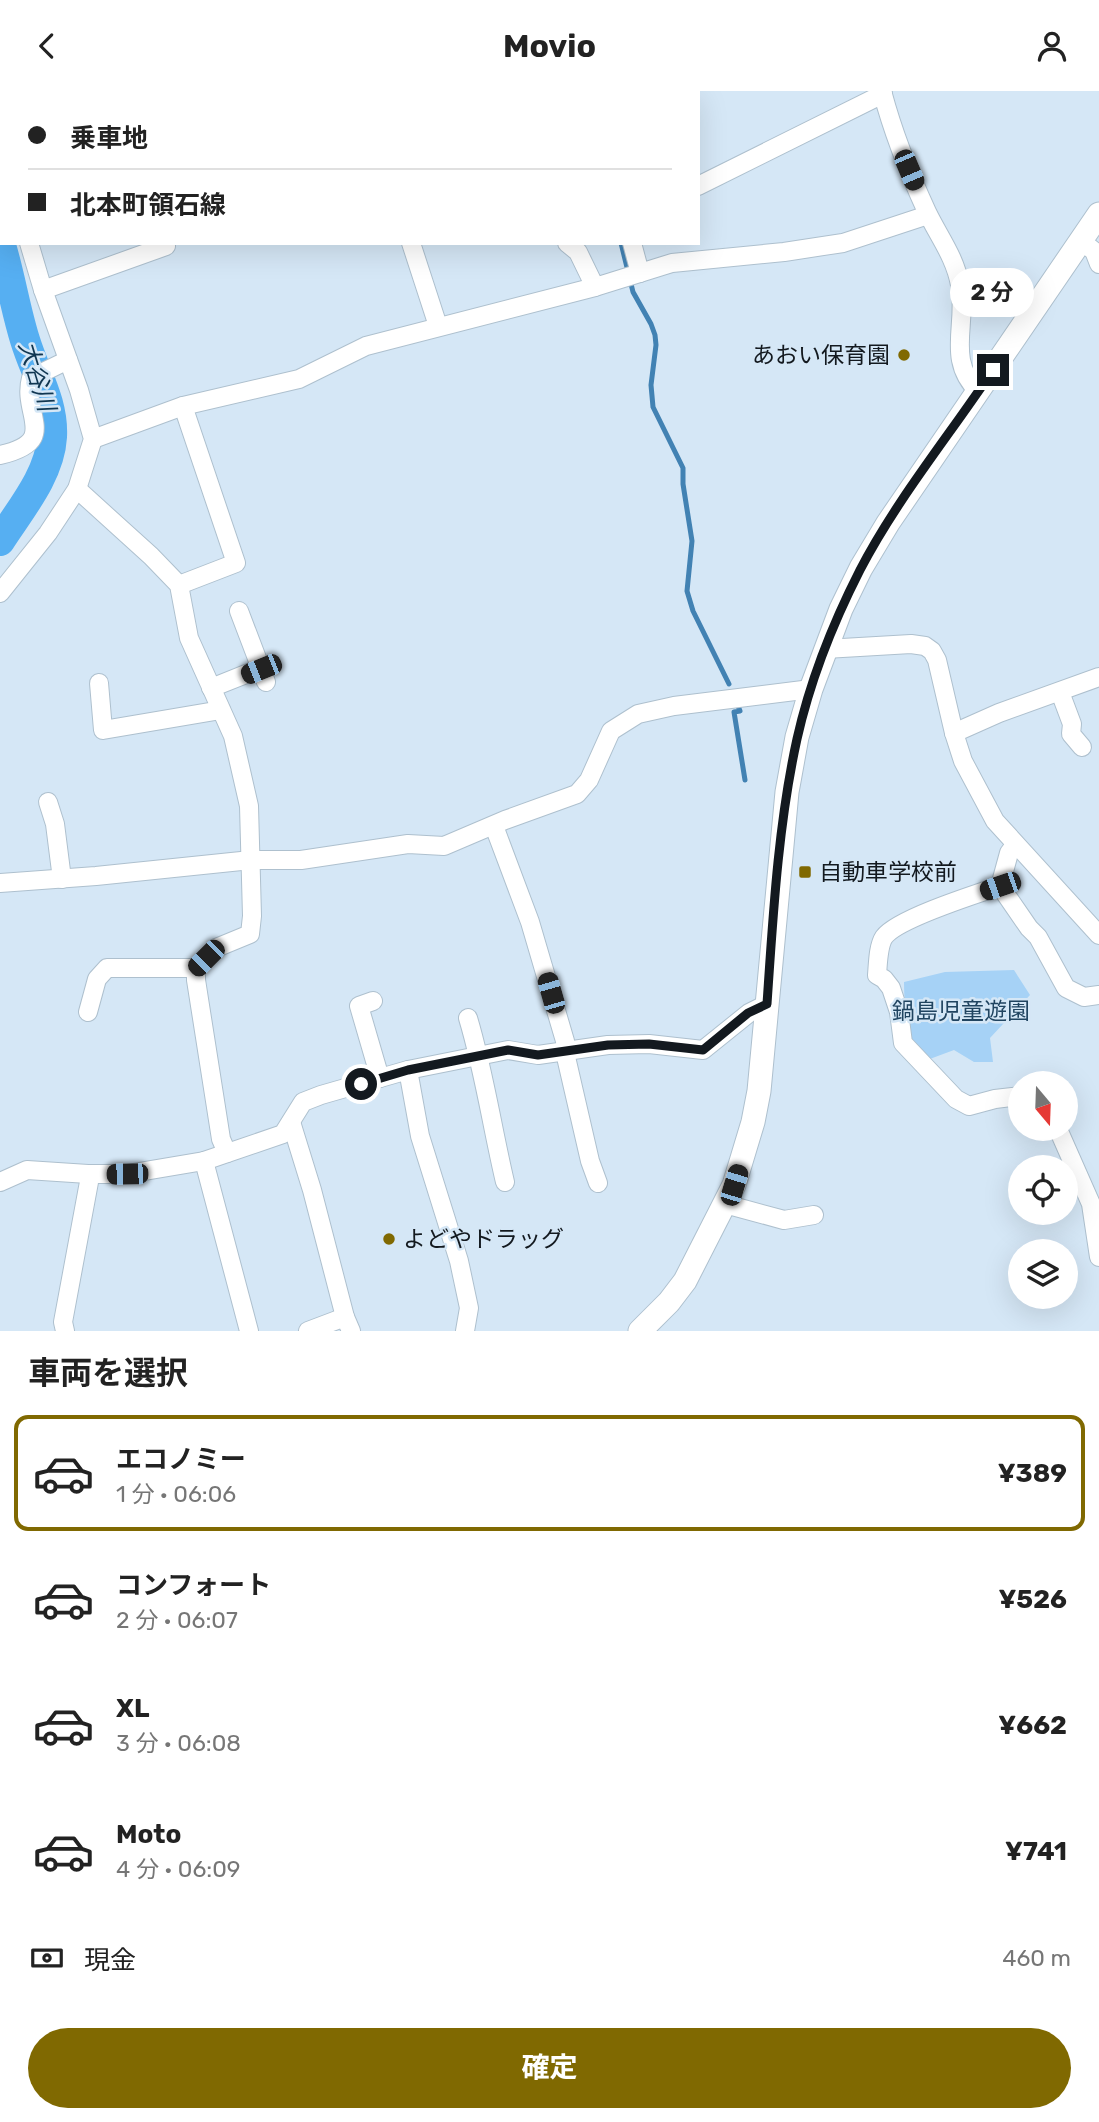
<!DOCTYPE html>
<html lang="ja">
<head>
<meta charset="utf-8">
<style>
  :root { --surface:#fff; --page:#f6f6f6; --text:#222; --muted:#767676; --line:#e0e0e0; --accent:#806901 }
  body { margin:0; font-family:Rubik,"Noto Sans JP",sans-serif; background:var(--page); color:var(--text); height:100vh; display:flex; flex-direction:column; font-size:26px; white-space:nowrap }
  * { box-sizing:border-box; margin:0 }
  p { font-size:23px; color:var(--muted) }
  .icon { flex:none; width:38px; height:38px; fill:none; stroke:currentColor; stroke-width:2; stroke-linecap:round; stroke-linejoin:round }
  .map { position:relative; height:1240px; overflow:hidden }
  .drawer { display:flex; flex-direction:column; background:var(--surface); flex:1 }
  .drawer>* { flex:none }
  .guide { position:absolute; left:0px; top:0px; width:700px; height:154px; box-shadow:0 7px 28px #0002; display:grid; align-content:center; height:154px; padding:0 28px; background:var(--surface) }
  .needle { width:46px; rotate:161deg }
  .buttons { position:absolute; left:1008px; top:980px; display:grid; gap:14px }
  .buttons a { display:grid; place-items:center; width:70px; height:70px; border-radius:50%; background:var(--surface); box-shadow:0 7px 28px #0002; font-size:35px }
  .end { position:absolute; width:32px; height:32px; margin:-16px; border:9px solid #13191f; background:#fff; box-shadow:0 0 0 4px #fff }
  .from { border-radius:50% }
  .bubble { position:absolute; height:49px; border-radius:24px; background:var(--surface); box-shadow:0 7px 28px #0002; font-size:23px; font-weight:700; line-height:49px; text-align:center }
  .car { position:absolute; width:21px; height:42px; margin:-21px -10px; border-radius:9px; box-shadow:0 0 5px 2px #0007; background:linear-gradient(#222 24%,#8ab4d8 0 40%,#222 0 76%,#8ab4d8 0 86%,#222 0) }
  .guide b { display:flex; align-items:center; gap:24px; height:66px; font-size:26px }
  .guide b+b { border-top:2px solid var(--line) }
  .guide i { width:18px; height:18px; background:var(--text) }
  ul { padding:0; list-style:none }
  li { display:flex; align-items:center; gap:21px; height:116px; margin:0 14px 10px; padding:0 14px; border:4px solid transparent; border-radius:14px }
  li div { flex:1 }
  li b { display:block; font-size:26px }
  li em { font-style:normal; font-weight:700 }
  li.selected { border-color:var(--accent) }
  li>.icon { width:63px; height:63px; stroke-width:1.5 }
  h2 { padding:0 28px; font-size:32px; line-height:84px }
  .pay { display:flex; align-items:center; gap:18px; height:77px; padding:0 28px; font-size:26px }
  .pay p { margin-inline-start:auto }
  .button { display:flex; gap:14px; margin-top:auto; padding:14px 28px }
  .button a { flex:1; height:80px; border-radius:42px; background:var(--accent); color:#fff; font-size:28px; font-weight:700; line-height:80px; text-align:center }
  header { display:flex; justify-content:space-between; align-items:center; height:91px; padding:0 28px; background:var(--surface); font-size:32px; font-weight:700 }
  .map>svg:first-child { display:block }
  .green { fill:#a6d2f6 }
  .lines { fill:none; stroke-linecap:round; stroke-linejoin:round }
  .stream { stroke:#4282b3; stroke-width:5 }
  .river { stroke:#56aff2; stroke-width:30 }
  .minor-casing { stroke:#aec0ce; stroke-width:20 }
  .major-casing { stroke:#aec0ce; stroke-width:25 }
  .minor { stroke:#fff; stroke-width:18 }
  .major { stroke:#fff; stroke-width:23 }
  .route { stroke:#13191f; stroke-width:9 }
  .poi-dot { fill:#806901; stroke:#d5e7f6; stroke-width:2.5 }
  .labels { text-anchor:middle; dominant-baseline:central; stroke-width:5; stroke-linejoin:round; paint-order:stroke }
  .poi-label { font-size:23px; fill:#13191f; stroke:#d5e7f6; text-anchor:start }
  .park-label { font-size:23px; fill:#204460; stroke:#d5e7f6 }
  .water-label { font-size:24px; font-style:italic; fill:#103651; stroke:#d5e7f6 }
</style>
</head>
<body>
<header><svg class="icon" aria-label="back" viewBox="0 0 24 24"><path d="M15 5l-7 7 7 7"/></svg>Movio<svg class="icon" aria-label="person" viewBox="0 0 24 24"><circle cx="12" cy="8" r="4"/><path d="M4 21q1-7 8-7t8 7"/></svg></header>
<div class="map">
<svg width="1099" height="1240" viewBox="0 0 1099 1240">
  <rect width="100%" height="100%" fill="#d5e7f6"/>
  <path class="green" d="M 1014,879 L 1030,904 L 990,947 L 993,971 L 974,971 L 954,959 L 919,972 C 909,945 904,921 904,891 L 945,881 Z"/>
  <g class="lines">
    <g class="stream">
      <path d="M 584,0 L 585,2"/>
      <path d="M 621,152 L 633,201 L 651,233 L 655,244 L 656,254 L 651,294 L 653,316 L 683,377 L 683,393 L 692,450 L 687,500 L 693,520 L 729,593"/>
      <path d="M 738,615 L 740,620 L 734,621 L 745,689"/>
    </g>
    <path class="river" d="M 0,151 C 10,183 15,217 25,249 C 35,282 54,311 52,346 C 50,384 19,420 0,450"/>
    <defs>
      <g id="minor">
        <path d="M 2,0 L 2,2"/>
        <path d="M 208,0 L 209,2"/>
        <path d="M 326,0 L 326,2"/>
        <path d="M 526,0 L 526,2"/>
        <path d="M 595,0 L 596,2"/>
        <path d="M 882,0 C 893,42 909,82 927,121 C 939,146 955,166 960,194 C 968,233 945,269 979,301"/>
        <path d="M 671,2 L 674,0"/>
        <path d="M 698,95 L 883,3"/>
        <path d="M 1081,150 L 1094,160 L 1099,173"/>
        <path d="M 411,152 L 438,235"/>
        <path d="M 567,152 L 578,161 L 595,196 L 672,172 L 784,161 L 843,152 L 928,124"/>
        <path d="M 632,152 L 640,182"/>
        <path d="M 43,199 L 166,155"/>
        <path d="M 93,348 L 183,315 L 299,288 L 366,255 L 595,196"/>
        <path d="M 0,364 C 61,350 21,324 31,287 L 68,269"/>
        <path d="M 77,398 L 151,465 L 179,494 L 189,547 L 233,645 L 249,715 L 252,825 L 250,843 L 216,857 L 196,877 L 196,889 L 221,1048 L 227,1062"/>
        <path d="M 179,494 L 236,472 L 183,315"/>
        <path d="M 0,502 L 48,442 L 77,398 L 93,348 L 79,299 L 43,199 L 29,152"/>
        <path d="M 239,520 L 266,591"/>
        <path d="M 825,558 L 911,553 L 925,555 L 932,560 L 937,569 L 954,642 L 963,670 L 995,730 L 1099,844"/>
        <path d="M 99,592 L 103,639 L 221,619"/>
        <path d="M 211,597 L 261,577"/>
        <path d="M 1060,601 L 1072,633 L 1071,643 L 1082,656"/>
        <path d="M 954,642 L 999,622 L 1099,586"/>
        <path d="M 48,711 L 55,733 L 62,788"/>
        <path d="M 494,735 L 530,831 L 565,950 L 566,966 L 590,1070 L 598,1092"/>
        <path d="M 1015,754 L 1009,762 L 1000,795 C 976,803 897,828 884,846 C 878,855 878,873 877,884 L 884,888 L 891,897 L 899,921 L 903,952 L 956,1008 L 969,1015 L 995,1008 L 1020,1005"/>
        <path d="M 0,792 L 96,785 L 251,769 L 301,769 L 408,753 L 444,755 L 505,729 L 577,703 L 589,689 L 611,640 L 638,623 L 674,615 L 811,598"/>
        <path d="M 1000,795 L 1029,837 L 1038,846 L 1066,897 L 1084,906 L 1099,904"/>
        <path d="M 373,910 L 359,915 L 380,987"/>
        <path d="M 88,921 L 97,888 L 107,877 L 196,877"/>
        <path d="M 468,927 C 484,980 492,1036 505,1091"/>
        <path d="M 408,979 L 420,1045 L 459,1170 L 469,1217 L 465,1240"/>
        <path d="M 291,1031 L 312,1099 L 345,1226 L 351,1240"/>
        <path d="M 1058,1038 L 1091,1113 L 1099,1166"/>
        <path d="M 204,1070 L 249,1240"/>
        <path d="M 0,1091 L 27,1079 L 88,1083 L 127,1083 L 204,1070 L 283,1043 L 303,1011 L 321,1004 L 408,979 L 508,959 L 538,964 L 608,954 L 649,953 L 703,959 L 749,922 L 767,913"/>
        <path d="M 725,1113 L 784,1129 L 814,1124"/>
        <path d="M 65,1240 L 63,1231 L 89,1091 L 88,1083"/>
        <path d="M 308,1240 L 345,1226"/>
      </g>
      <path id="major" d="M 640,1240 L 669,1211 L 685,1190 L 734,1094 L 753,1031 L 759,1000 L 787,701 L 797,646 L 811,598 L 841,518 L 861,477 L 888,432 L 1099,123"/>
    </defs>
    <use href="#minor" class="minor-casing"/>
    <use href="#major" class="major-casing"/>
    <use href="#minor" class="minor"/>
    <use href="#major" class="major"/>
  </g>
  <g class="lines">
    <path class="route" d="M 361,993 L 408,979 L 508,959 L 538,964 L 608,954 L 649,953 L 703,959 L 748,922 L 767,913 C 773,825 778,734 797,648 C 810,590 833,532 860,479 C 897,408 949,345 993,279"/>
  </g>
  <g class="poi-dot">
    <circle cx="904" cy="264" r="7"/>
    <rect x="798" y="774" width="14" height="14" rx="3.5"/>
    <circle cx="389" cy="1148" r="7"/>
  </g>
  <g class="labels">
    <g class="poi-label">
      <text x="890" y="264" text-anchor="end">あおい保育園</text>
      <text x="819" y="781">自動車学校前</text>
      <text x="403" y="1148">よどやドラッグ</text>
    </g>
    <g class="park-label">
      <text x="961" y="920">鍋島児童遊園</text>
    </g>
    <g class="water-label">
      <text transform="translate(37 285) rotate(73)">大谷川</text>
    </g>
  </g>
</svg>
<div class="buttons">
<a><svg class="needle" viewBox="-14 -14 28 28"><path d="M0-13l5 13h-10z" fill="#e53935"/><path d="M0 13l5-13h-10z" fill="#767676"/></svg></a>
<a><svg class="icon" aria-label="locate" viewBox="0 0 24 24"><circle cx="12" cy="12" r="6"/><path d="M12 2v4M12 18v4M2 12h4M18 12h4"/></svg></a>
<a><svg class="icon" aria-label="layers" viewBox="0 0 24 24"><path d="M12 4l9 5-9 5-9-5zM3 14l9 5 9-5"/></svg></a>
</div>
<i class="end from" style="left:361px;top:993px"></i>
<i class="end" style="left:993px;top:279px"></i>
<div class="bubble" style="left:950px;top:177px;width:84px">2 分</div>
<i class="car" style="left:909px;top:79px;rotate:157deg"></i>
<i class="car" style="left:261px;top:578px;rotate:248deg"></i>
<i class="car" style="left:1000px;top:795px;rotate:251deg"></i>
<i class="car" style="left:206px;top:867px;rotate:225deg"></i>
<i class="car" style="left:551px;top:902px;rotate:344deg"></i>
<i class="car" style="left:127px;top:1083px;rotate:269deg"></i>
<i class="car" style="left:734px;top:1094px;rotate:17deg"></i>
<div class="guide">
<b><i class="from"></i>乗車地</b>
<b><i></i>北本町領石線</b>
</div>
</div>
<section class="drawer">
<h2>車両を選択</h2>
<ul>
<li class="selected"><svg class="icon" aria-label="car" viewBox="0 0 24 24"><path d="M5 17H2v-5l4-1 3-4h7l3 4 3 1v5h-3M9 17h6M6 11h13"/><circle cx="7" cy="17" r="2"/><circle cx="17" cy="17" r="2"/></svg><div><b>エコノミー</b><p>1 分 · 06:06</p></div><em>¥389</em></li>
<li><svg class="icon" aria-label="car" viewBox="0 0 24 24"><path d="M5 17H2v-5l4-1 3-4h7l3 4 3 1v5h-3M9 17h6M6 11h13"/><circle cx="7" cy="17" r="2"/><circle cx="17" cy="17" r="2"/></svg><div><b>コンフォート</b><p>2 分 · 06:07</p></div><em>¥526</em></li>
<li><svg class="icon" aria-label="car" viewBox="0 0 24 24"><path d="M5 17H2v-5l4-1 3-4h7l3 4 3 1v5h-3M9 17h6M6 11h13"/><circle cx="7" cy="17" r="2"/><circle cx="17" cy="17" r="2"/></svg><div><b>XL</b><p>3 分 · 06:08</p></div><em>¥662</em></li>
<li><svg class="icon" aria-label="car" viewBox="0 0 24 24"><path d="M5 17H2v-5l4-1 3-4h7l3 4 3 1v5h-3M9 17h6M6 11h13"/><circle cx="7" cy="17" r="2"/><circle cx="17" cy="17" r="2"/></svg><div><b>Moto</b><p>4 分 · 06:09</p></div><em>¥741</em></li>
</ul>
<div class="pay"><svg class="icon" aria-label="cash" viewBox="0 0 24 24"><path d="M3 7h18v10H3z"/><circle cx="12" cy="12" r="2"/></svg>現金<p>460 m</p></div>
<div class="button"><a>確定</a></div>
</section>
</body>
</html>
